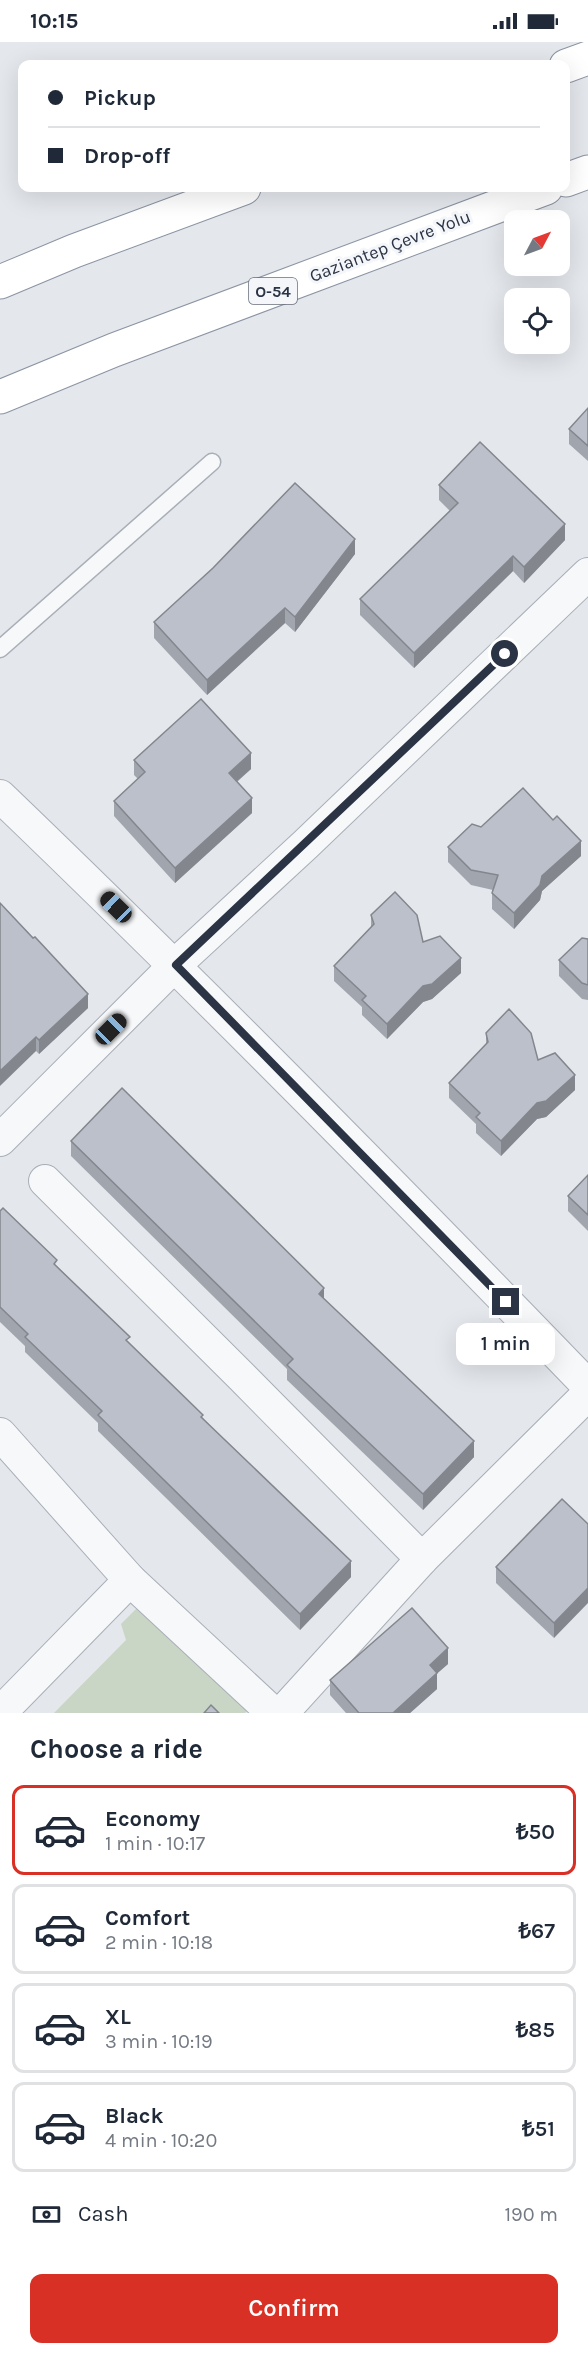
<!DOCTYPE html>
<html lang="en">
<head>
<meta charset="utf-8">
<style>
  :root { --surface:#fff; --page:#f6f6f7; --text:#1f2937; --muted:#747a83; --line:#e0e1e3; --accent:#d93025 }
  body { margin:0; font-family:Karla,sans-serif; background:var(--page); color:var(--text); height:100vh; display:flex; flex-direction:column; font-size:22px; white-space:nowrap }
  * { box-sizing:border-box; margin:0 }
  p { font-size:20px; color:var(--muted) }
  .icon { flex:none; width:33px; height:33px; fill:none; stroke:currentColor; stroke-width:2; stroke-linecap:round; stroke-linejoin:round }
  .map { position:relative; height:1671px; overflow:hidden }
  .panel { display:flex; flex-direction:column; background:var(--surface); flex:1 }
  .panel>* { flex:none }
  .banner { position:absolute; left:18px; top:18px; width:552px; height:132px; border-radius:12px; box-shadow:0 6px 24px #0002; display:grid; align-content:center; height:132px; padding:0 30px; background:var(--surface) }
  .needle { width:39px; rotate:49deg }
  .tools { position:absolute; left:504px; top:168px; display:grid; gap:12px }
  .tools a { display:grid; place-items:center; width:66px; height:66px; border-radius:12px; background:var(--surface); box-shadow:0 6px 24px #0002; font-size:30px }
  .end { position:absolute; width:27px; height:27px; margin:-14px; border:8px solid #2b3445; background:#fff; box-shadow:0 0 0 3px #fff }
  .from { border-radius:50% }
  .bubble { position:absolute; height:42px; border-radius:12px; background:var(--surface); box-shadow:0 6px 24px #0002; font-size:20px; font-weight:600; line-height:42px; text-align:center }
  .car { position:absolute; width:18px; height:36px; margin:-18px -9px; border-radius:8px; box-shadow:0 0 4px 2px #0007; background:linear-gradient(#222 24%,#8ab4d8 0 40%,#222 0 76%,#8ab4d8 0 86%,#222 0) }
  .banner b { display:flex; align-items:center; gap:21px; height:57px; font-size:22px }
  .banner b+b { border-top:2px solid var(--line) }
  .banner i { width:15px; height:15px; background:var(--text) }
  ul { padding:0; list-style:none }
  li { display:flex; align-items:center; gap:18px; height:90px; margin:0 12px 9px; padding:0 18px; border:3px solid var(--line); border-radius:12px }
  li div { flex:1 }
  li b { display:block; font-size:22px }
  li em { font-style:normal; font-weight:600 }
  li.current { border-color:var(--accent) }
  li>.icon { width:54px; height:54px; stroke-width:1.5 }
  h2 { padding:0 30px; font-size:27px; line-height:72px }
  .pay { display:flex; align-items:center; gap:15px; height:66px; padding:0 30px; font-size:22px }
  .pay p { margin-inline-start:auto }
  .button { display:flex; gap:12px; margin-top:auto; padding:12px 30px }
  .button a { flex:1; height:69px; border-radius:12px; background:var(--accent); color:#fff; font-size:24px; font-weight:600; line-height:69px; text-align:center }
  .status { display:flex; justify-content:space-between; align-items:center; height:42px; padding:0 30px; background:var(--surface); direction:ltr }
  .status svg { height:16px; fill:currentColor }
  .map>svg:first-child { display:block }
  .green { fill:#c9d6c5 }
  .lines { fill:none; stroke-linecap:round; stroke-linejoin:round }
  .lane-casing { stroke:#a9aeb7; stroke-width:19 }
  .street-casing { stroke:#a9aeb7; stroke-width:34 }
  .highway-casing { stroke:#8b94a3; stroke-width:35 }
  .lane { stroke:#f7f8fa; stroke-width:16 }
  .street { stroke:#f7f8fa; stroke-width:32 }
  .highway { stroke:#fff; stroke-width:33 }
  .wall { fill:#a1a5ae }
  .shaded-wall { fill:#83868d }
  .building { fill:#bbc0ca; stroke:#83868d; stroke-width:1.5 }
  .route { stroke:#2b3445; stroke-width:8 }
  .labels { text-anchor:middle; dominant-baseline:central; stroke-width:6; stroke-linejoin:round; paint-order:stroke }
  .shield { fill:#f4f6f9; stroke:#676e7b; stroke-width:1.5 }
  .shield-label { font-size:16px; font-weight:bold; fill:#2b3445 }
  .street-label { font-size:18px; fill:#2b3445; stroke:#f4f6f9 }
</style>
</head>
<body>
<div class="status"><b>10:15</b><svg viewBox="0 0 49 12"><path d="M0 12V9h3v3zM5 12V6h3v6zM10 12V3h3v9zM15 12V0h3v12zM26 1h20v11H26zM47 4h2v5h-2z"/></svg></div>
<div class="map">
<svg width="588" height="1671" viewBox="0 0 588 1671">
  <rect width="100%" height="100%" fill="#e4e7ec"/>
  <path class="green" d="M 147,1556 L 251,1665 L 245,1671 L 54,1671 L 126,1598 L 121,1582 Z"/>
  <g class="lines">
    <defs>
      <path id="lane" d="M 0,607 L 212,420"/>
      <g id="street">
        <path d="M 0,754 C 200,946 395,1144 588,1344"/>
        <path d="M 0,1098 L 175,923 L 305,803 L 588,532"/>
        <path d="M 45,1139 L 242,1335 L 422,1517"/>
        <path d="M 0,1392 L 130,1538 L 273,1671"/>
        <path d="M 0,1671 L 130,1538"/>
        <path d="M 282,1671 L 422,1517 L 588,1352"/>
      </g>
      <g id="highway">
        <path d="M 566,24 L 588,16"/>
        <path d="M 566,138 L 588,130"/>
        <path d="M 0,240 L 74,209 L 244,146"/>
        <path d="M 0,355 L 114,308 L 546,146"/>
      </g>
    </defs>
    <use href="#lane" class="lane-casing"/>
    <use href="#street" class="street-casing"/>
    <use href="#highway" class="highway-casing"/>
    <use href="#lane" class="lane"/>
    <use href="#street" class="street"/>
    <use href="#highway" class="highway"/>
  </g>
  <g class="wall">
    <path d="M 588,366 L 588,419 L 569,402 L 569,387 Z"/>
    <path d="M 439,443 L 565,498 L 524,541 L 513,529 L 414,626 L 360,573 L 360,557 L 450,469 L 439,458 Z"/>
    <path d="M 355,512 L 295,590 L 285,581 L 207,653 L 154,596 L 154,580 Z"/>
    <path d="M 134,718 L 251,727 L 237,740 L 252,771 L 175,841 L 114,774 L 114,759 L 138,737 L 134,733 Z"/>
    <path d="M 448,805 L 581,814 L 542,849 L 540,858 L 514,887 L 492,867 L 492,851 L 493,848 L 471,843 L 448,820 Z"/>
    <path d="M 0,861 L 88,966 L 39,1012 L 36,1009 Z"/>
    <path d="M 371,873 L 423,900 L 461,931 L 432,957 L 423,960 L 387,997 L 362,973 L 362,965 L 334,939 L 334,924 L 371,885 Z"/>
    <path d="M 588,897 L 588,958 L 582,957 L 559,934 L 559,918 Z"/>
    <path d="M 486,991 L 538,1018 L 575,1048 L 546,1075 L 537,1077 L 501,1114 L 476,1091 L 476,1082 L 449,1056 L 449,1041 L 486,1003 Z"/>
    <path d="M 71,1099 L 324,1257 L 474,1415 L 423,1468 L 287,1338 L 287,1327 L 71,1114 Z"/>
    <path d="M 588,1133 L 588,1189 L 568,1169 L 568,1154 Z"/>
    <path d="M 0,1169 L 57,1224 L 130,1302 L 203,1376 L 351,1535 L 300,1588 L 98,1389 L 98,1381 L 25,1310 L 25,1304 L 0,1280 Z"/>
    <path d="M 588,1482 L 554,1596 L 496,1541 L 496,1525 Z"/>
    <path d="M 448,1622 L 437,1631 L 437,1647 L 410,1671 L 346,1671 L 330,1653 L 330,1638 Z"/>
  </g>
  <g class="shaded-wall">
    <path d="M 565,482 L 565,498 L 524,541 L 524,525 Z"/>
    <path d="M 355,497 L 355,512 L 295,590 L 295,575 Z"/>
    <path d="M 513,514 L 513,529 L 414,626 L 414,611 Z"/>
    <path d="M 285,566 L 285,581 L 207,653 L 207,638 Z"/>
    <path d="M 251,711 L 251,727 L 229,746 L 229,731 Z"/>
    <path d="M 252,756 L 252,771 L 175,841 L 175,826 Z"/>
    <path d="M 581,799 L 581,814 L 542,849 L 540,858 L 514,887 L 514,871 L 542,834 Z"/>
    <path d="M 461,916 L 461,931 L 432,957 L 423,960 L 387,997 L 387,982 L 423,944 Z"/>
    <path d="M 88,952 L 88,966 L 39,1012 L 39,998 Z"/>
    <path d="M 36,995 L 36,1009 L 0,1044 L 0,1029 Z"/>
    <path d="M 575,1033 L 575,1048 L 546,1075 L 537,1077 L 501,1114 L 501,1099 L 537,1061 Z"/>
    <path d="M 324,1246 L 324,1261 L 319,1252 Z"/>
    <path d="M 474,1399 L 474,1415 L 423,1468 L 423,1452 Z"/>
    <path d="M 351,1519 L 351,1535 L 300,1588 L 300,1572 Z"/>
    <path d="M 588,1546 L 588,1561 L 554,1596 L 554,1581 Z"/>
    <path d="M 448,1606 L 448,1622 L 432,1636 L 437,1631 L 437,1647 L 410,1671 L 393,1671 L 430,1623 Z"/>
  </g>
  <g class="building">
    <path d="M 588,366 L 588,404 L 569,387 Z"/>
    <path d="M 480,400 L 565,482 L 524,525 L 513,514 L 414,611 L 360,557 L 458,461 L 439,443 Z"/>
    <path d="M 295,441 L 355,497 L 295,575 L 285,566 L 207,638 L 154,580 L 213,526 Z"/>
    <path d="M 201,657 L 251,711 L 229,731 L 252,756 L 175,826 L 114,759 L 145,730 L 134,718 Z"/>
    <path d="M 523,746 L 553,778 L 557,774 L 581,799 L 542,834 L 540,843 L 514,871 L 492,851 L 498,833 L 471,828 L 448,805 L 472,782 L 481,785 Z"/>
    <path d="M 395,850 L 417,873 L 423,900 L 440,894 L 461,916 L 432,942 L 423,944 L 387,982 L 362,958 L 366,954 L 334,924 L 374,882 L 371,873 Z"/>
    <path d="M 0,861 L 33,896 L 35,895 L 88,952 L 39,998 L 36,995 L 0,1029 Z"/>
    <path d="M 582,896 L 588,897 L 588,943 L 582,941 L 559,918 Z"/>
    <path d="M 509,967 L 531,991 L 538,1018 L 555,1011 L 575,1033 L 546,1059 L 537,1061 L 501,1099 L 476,1075 L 480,1071 L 449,1041 L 488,1000 L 486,991 Z"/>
    <path d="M 122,1046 L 324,1246 L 319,1252 L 474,1399 L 423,1452 L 287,1323 L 293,1317 L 71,1099 Z"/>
    <path d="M 588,1133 L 588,1173 L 568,1154 Z"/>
    <path d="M 3,1166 L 57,1218 L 54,1222 L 130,1295 L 126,1298 L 203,1373 L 201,1375 L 351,1519 L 300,1572 L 98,1373 L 102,1369 L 25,1295 L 28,1292 L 0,1265 L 0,1169 Z"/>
    <path d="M 562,1457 L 588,1482 L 588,1546 L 554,1581 L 496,1525 Z"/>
    <path d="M 412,1566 L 448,1606 L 430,1623 L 437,1631 L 393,1671 L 359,1671 L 330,1638 Z"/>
    <path d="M 211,1663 L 219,1671 L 204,1671 Z"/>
  </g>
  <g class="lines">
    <path class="route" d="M 505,612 L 176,923 L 506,1260"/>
  </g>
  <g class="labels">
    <rect class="shield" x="249" y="236" width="48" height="26" rx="4.5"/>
    <g class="shield-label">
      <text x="273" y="249">O-54</text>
    </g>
    <g class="street-label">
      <text transform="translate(390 204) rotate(-21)">Gaziantep Çevre Yolu</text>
    </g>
  </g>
</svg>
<div class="tools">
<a><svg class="needle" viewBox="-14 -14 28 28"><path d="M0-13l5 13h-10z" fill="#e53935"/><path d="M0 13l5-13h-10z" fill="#747a83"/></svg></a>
<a><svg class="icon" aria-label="locate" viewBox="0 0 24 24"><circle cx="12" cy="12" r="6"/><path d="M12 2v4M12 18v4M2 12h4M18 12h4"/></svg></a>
</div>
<i class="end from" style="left:505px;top:612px"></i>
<i class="end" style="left:506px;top:1260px"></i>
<div class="bubble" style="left:456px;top:1281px;width:99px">1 min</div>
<i class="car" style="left:116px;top:865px;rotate:314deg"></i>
<i class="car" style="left:111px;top:987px;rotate:45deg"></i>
<div class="banner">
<b><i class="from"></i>Pickup</b>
<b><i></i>Drop-off</b>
</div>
</div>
<section class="panel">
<h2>Choose a ride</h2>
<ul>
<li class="current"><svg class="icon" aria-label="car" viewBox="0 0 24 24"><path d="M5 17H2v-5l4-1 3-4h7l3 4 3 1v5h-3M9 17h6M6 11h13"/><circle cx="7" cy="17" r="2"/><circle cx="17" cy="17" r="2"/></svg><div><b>Economy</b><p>1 min · 10:17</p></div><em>₺50</em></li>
<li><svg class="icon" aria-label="car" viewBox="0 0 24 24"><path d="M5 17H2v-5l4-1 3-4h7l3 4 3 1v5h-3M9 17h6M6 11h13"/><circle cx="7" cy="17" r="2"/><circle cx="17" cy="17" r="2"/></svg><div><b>Comfort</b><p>2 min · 10:18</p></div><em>₺67</em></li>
<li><svg class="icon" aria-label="car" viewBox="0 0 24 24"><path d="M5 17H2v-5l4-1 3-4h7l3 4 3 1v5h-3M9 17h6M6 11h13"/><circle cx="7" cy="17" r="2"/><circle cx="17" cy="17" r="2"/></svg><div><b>XL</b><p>3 min · 10:19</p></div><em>₺85</em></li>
<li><svg class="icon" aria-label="car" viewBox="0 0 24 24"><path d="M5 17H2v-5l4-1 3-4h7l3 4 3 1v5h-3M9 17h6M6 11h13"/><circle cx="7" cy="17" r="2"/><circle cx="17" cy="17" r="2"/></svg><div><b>Black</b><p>4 min · 10:20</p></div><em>₺51</em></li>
</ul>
<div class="pay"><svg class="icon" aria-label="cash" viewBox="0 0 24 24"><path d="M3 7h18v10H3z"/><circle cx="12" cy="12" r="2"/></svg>Cash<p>190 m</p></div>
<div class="button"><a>Confirm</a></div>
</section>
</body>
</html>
